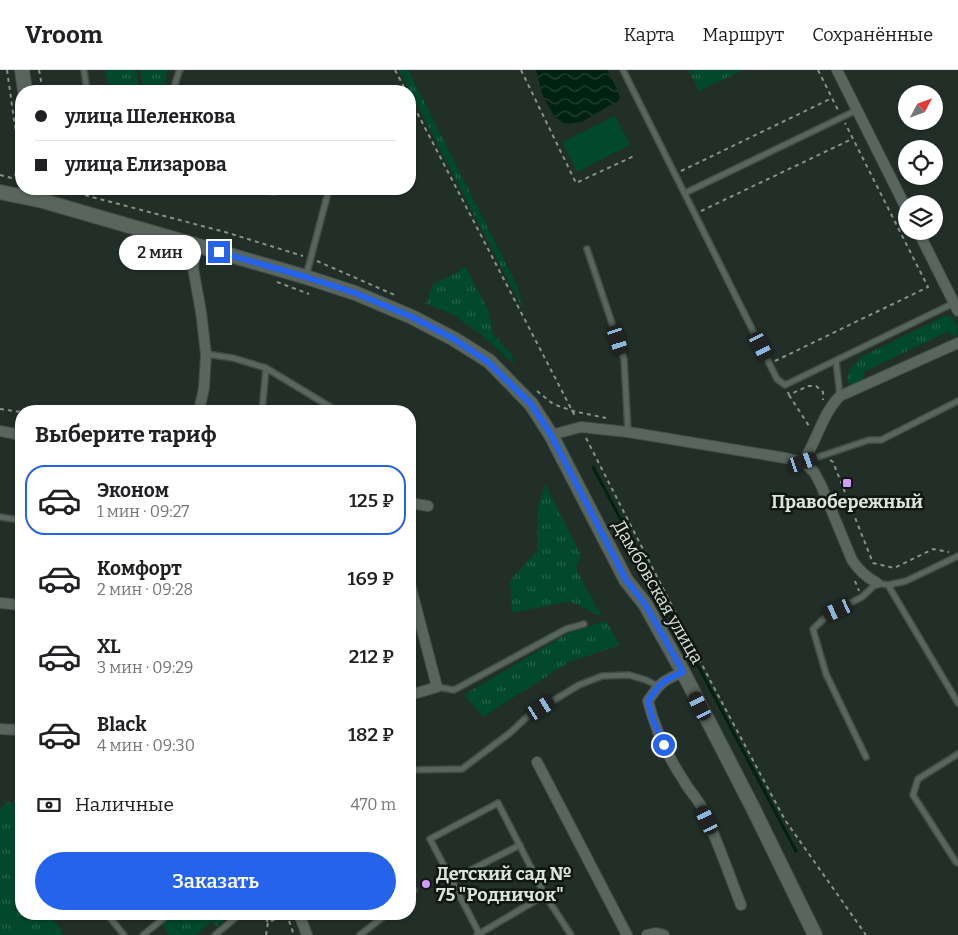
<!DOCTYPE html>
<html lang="ru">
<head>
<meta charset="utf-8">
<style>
  :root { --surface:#fff; --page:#f2f2f2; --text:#202124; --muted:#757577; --line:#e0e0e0; --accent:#2563eb }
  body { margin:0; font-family:Bitter,serif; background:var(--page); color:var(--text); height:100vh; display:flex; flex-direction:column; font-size:19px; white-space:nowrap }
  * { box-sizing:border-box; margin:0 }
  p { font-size:16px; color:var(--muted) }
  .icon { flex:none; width:28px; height:28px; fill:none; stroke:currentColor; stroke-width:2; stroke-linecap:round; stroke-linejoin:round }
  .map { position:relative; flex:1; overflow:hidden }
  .details { position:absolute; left:15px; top:335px; width:401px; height:515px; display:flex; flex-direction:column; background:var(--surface); border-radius:20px; box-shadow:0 1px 4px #0004 }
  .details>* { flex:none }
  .hud { position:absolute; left:15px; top:15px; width:401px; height:110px; border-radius:20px; box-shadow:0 1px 4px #0004; display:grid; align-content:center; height:110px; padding:0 20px; background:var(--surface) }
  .needle { width:32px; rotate:49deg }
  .fabs { position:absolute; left:898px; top:15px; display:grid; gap:10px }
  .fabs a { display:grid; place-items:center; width:45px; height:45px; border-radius:50%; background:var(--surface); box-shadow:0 1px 4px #0004; font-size:25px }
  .end { position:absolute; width:22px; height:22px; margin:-11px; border:6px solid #2563eb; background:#fff; box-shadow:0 0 0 2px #fff }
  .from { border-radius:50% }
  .bubble { position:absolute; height:35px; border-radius:18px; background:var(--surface); box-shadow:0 1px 4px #0004; font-size:16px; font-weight:600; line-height:35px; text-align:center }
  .car { position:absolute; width:15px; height:30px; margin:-15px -8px; border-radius:6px; box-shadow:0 0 4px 1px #0007; background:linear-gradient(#222 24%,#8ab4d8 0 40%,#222 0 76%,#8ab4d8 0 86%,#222 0) }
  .hud b { display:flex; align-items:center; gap:18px; height:48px; font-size:19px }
  .hud b+b { border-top:1px solid var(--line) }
  .hud i { width:12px; height:12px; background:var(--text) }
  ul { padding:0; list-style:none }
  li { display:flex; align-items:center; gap:15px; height:70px; margin:0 10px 8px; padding:0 10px; border:2px solid transparent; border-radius:20px }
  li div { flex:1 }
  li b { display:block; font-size:19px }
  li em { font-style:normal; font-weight:600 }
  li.current { border-color:var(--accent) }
  li>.icon { width:45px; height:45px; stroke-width:1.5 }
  h2 { padding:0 20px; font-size:22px; line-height:60px }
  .pay { display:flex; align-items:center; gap:12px; height:55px; padding:0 20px; font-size:19px }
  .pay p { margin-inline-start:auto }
  .action { display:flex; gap:10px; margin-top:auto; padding:10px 20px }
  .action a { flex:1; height:58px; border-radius:30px; background:var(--accent); color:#fff; font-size:20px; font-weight:600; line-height:58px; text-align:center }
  header { display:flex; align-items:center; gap:30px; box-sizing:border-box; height:70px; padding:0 25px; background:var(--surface); border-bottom:1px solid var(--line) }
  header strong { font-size:24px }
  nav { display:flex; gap:28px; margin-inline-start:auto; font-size:18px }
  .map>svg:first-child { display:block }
  .grass { fill:url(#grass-tufts) }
  .pitch { fill:#00492c }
  .water { fill:url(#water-waves) }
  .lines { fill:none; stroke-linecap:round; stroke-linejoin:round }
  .stream { stroke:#002311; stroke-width:3 }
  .lane-casing { stroke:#414c46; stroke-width:8 }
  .street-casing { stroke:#414c46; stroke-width:12 }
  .secondary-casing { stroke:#414c46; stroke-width:16 }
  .path { stroke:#87928c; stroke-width:2; stroke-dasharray:4 4; stroke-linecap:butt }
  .lane { stroke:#58665d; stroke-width:5 }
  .street { stroke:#58665d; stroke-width:10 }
  .secondary { stroke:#58665d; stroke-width:14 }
  .route { stroke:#2563eb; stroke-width:6 }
  .poi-dot { fill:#d29cfd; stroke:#101612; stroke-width:2 }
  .labels { text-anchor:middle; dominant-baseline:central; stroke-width:5; stroke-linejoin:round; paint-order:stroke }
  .poi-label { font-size:18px; font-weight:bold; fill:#dae3de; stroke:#101612 }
  .street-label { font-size:18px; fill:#dae3de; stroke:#101612 }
</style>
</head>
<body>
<header>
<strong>Vroom</strong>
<nav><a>Карта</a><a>Маршрут</a><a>Сохранённые</a></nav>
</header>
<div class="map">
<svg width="958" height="865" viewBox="0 0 958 865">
  <defs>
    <pattern id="grass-tufts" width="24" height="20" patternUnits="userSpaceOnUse" patternTransform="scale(1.25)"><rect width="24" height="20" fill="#00492c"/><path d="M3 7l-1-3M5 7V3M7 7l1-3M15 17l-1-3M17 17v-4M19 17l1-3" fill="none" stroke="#25634a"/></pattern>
    <pattern id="water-waves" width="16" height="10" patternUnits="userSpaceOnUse" patternTransform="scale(1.25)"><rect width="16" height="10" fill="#002311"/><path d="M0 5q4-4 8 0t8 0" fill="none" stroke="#254333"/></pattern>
  </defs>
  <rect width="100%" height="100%" fill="#222f28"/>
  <g class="grass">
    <path d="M 105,0 L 136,0 L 139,21 L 110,21 Z"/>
    <path d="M 140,0 L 167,0 L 164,21 L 143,21 Z"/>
    <path d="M 399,0 L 408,0 L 517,216 L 523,239 Z"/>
    <path d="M 689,0 L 743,0 L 699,21 Z"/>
    <path d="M 465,196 L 488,240 L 493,264 L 512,285 L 514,294 L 479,263 L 452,244 L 426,234 L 433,214 L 454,204 Z"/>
    <path d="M 945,246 L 950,246 C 955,250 958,257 957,264 L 952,267 L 949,261 L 863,302 L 864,308 C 860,313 855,316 849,316 C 843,303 856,292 865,285 Z"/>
    <path d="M 545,414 L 581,485 L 576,499 L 602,547 L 570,531 L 512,543 L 510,510 L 537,481 L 537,441 Z"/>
    <path d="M 606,551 L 620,575 L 569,592 L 483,647 L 464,625 L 568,563 Z"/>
    <path d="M 7,732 L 21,733 L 21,844 L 59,844 L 53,850 L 64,863 L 61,865 L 0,865 L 0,740 Z"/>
    <path d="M 170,844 L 232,844 L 217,856 L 211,852 L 195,865 L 168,865 L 169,864 L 160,852 Z"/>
  </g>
  <path class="pitch" d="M 615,46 L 630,75 L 577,102 L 562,72 Z"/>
  <path class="water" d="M 536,0 L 607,0 L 617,19 L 620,28 L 617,33 L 610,35 L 582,52 L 564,54 L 553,44 L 542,24 Z"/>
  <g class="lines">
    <path class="stream" d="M 593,397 L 796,781"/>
    <defs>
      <g id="lane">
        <path d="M 84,0 L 87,21"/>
        <path d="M 623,0 L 777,309 L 785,315 L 954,233"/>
        <path d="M 173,21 L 179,1 L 180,0"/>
        <path d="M 262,119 L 273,122 L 273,119"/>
        <path d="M 685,123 L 857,40"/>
        <path d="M 587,179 L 624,289 L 628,362"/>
        <path d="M 306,206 L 329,119"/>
        <path d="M 206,284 L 233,288 L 266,298 L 262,341"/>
        <path d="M 836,291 L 840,326"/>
        <path d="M 266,298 L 337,341"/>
        <path d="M 806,391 L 869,370 L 881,370 L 958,331"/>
        <path d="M 0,447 L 21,450"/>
        <path d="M 888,515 L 958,633"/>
        <path d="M 437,617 L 454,620 L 566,559 L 584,554"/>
        <path d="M 958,684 L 918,709 L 913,725 L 956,792 L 958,793"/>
        <path d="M 866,687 L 826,604 L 813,559 L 829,544 L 862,527 L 877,513 L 888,515 L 906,511 L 958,486"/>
        <path d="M 410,700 L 462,699 L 511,662 L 528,646 L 579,615 L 602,606 L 629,605 L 646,610 L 658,616"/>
        <path d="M 451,810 L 520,775"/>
        <path d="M 410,816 L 414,820 L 410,824"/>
        <path d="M 107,844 L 124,865"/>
        <path d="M 143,865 L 169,844"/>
        <path d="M 215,865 L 240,844"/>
        <path d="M 360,865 L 387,844"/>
        <path d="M 477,865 L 545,825"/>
        <path d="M 480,865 L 430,769 L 498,733 L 545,825 L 571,865"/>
      </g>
      <g id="street">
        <path d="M 837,0 L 906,138"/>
        <path d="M 918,161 L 958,241"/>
        <path d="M 196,176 L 193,198 L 201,242 L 206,284 L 204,318 L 199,341"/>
        <path d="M 0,361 L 21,365"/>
        <path d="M 551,365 L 581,357 L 628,362 L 785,388 L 803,392 L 814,402 L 821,415 L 852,490 C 859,501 866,507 877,513"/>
        <path d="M 803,392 C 817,371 822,344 840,326 L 958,273"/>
        <path d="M 410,433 L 428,436"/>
        <path d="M 410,514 L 437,617 L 410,625"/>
        <path d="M 0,533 L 21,535"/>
        <path d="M 683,602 C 662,611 660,613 648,631 C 655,659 668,687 684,711 C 689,720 696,727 701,736 C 717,768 728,802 741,835"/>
        <path d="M 0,659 L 21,660"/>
        <path d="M 537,692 L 627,865"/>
        <path d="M 299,844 L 307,865"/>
        <path d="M 647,865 L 656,863 L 664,865"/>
      </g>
      <g id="secondary">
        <path d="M 22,0 L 25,21"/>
        <path d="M 0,122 L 43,131 L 306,207 L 355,223 L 412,247 L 454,269 L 489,291 L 531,334 L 551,365 L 626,510 L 645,534 L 683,602 L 753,738 L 815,865"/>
      </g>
    </defs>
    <use href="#lane" class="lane-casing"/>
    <use href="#street" class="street-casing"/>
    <use href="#secondary" class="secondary-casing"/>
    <g class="path">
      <path d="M 7,0 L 21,99"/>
      <path d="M 39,0 L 43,21"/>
      <path d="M 395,0 L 406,21"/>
      <path d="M 521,0 L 576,113 L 634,86"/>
      <path d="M 818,0 L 838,40"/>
      <path d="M 410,29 L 576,348"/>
      <path d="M 681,101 L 832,28"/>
      <path d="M 0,105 L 12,108 L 21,99"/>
      <path d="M 71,119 L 73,122 L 225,162 L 303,186"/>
      <path d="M 701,141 L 852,69"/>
      <path d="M 317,191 L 397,226"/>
      <path d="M 277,212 L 309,224"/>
      <path d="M 775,291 L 928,217 L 845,53"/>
      <path d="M 537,321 L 553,334 L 573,341 L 606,348"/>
      <path d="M 788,322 L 789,325 L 808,316 L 816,316 L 823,322 L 823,330"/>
      <path d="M 789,325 L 809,356"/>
      <path d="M 0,339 L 21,342"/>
      <path d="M 586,368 L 711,612 L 785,750 L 866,865"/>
      <path d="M 830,390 L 833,392 L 873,493 L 894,498 L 933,479 L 949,482"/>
      <path d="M 855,511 L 859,521"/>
      <path d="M 650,512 L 666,545"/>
      <path d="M 261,844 L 268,852"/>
      <path d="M 289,851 L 294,865"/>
      <path d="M 266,865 L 268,852 L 289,845"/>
    </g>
    <use href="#lane" class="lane"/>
    <use href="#street" class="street"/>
    <use href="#secondary" class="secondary"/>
  </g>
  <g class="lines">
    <path class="route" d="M 219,182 L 306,207 L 355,223 L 412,247 L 454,269 L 488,292 L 531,334 L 551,365 L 626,510 L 645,534 L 683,602 C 662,611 660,613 648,631 L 653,650 L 664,675"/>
  </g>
  <g class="poi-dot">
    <rect x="842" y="408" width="10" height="10" rx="2.5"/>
    <circle cx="426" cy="814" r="5"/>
  </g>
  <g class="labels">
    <g class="poi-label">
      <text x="847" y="432">Правобережный</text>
      <text x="436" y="804" text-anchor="start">Детский сад №<tspan x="436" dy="21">75 "Родничок"</tspan></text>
    </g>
    <g class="street-label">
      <text transform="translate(658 522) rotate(60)">Дамбовская улица</text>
    </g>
  </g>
</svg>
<div class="fabs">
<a><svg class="needle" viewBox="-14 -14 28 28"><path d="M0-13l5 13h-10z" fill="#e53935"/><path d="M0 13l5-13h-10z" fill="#757577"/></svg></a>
<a><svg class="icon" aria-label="locate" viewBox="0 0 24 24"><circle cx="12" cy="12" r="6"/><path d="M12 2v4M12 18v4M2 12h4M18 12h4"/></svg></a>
<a><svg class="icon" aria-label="layers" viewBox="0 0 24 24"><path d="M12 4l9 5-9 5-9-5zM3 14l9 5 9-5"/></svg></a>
</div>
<i class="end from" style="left:664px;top:675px"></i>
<i class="end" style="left:219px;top:182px"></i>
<div class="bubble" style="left:119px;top:165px;width:82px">2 мин</div>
<i class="car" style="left:618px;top:270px;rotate:162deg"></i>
<i class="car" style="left:761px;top:276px;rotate:153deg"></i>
<i class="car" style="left:803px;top:392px;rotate:71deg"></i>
<i class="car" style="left:838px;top:540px;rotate:246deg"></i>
<i class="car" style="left:700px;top:636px;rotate:333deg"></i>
<i class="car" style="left:541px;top:638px;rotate:57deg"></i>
<i class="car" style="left:707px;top:750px;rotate:335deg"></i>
<div class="hud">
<b><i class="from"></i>улица Шеленкова</b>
<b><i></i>улица Елизарова</b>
</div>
<section class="details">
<h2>Выберите тариф</h2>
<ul>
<li class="current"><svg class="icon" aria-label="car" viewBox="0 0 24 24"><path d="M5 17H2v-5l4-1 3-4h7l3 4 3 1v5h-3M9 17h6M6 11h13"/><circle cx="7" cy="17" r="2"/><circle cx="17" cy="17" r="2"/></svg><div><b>Эконом</b><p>1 мин · 09:27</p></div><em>125 ₽</em></li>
<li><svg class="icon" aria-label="car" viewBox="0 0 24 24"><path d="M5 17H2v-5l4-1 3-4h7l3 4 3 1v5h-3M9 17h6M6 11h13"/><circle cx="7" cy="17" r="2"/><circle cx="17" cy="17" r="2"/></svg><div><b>Комфорт</b><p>2 мин · 09:28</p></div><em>169 ₽</em></li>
<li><svg class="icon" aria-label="car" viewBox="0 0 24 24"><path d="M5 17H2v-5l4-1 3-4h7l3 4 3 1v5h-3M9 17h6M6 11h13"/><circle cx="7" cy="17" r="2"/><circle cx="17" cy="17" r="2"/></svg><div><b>XL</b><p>3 мин · 09:29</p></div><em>212 ₽</em></li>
<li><svg class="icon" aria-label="car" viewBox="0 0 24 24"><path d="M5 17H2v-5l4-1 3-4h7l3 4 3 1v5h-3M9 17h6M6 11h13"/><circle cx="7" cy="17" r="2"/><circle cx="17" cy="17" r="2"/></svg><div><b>Black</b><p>4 мин · 09:30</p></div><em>182 ₽</em></li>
</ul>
<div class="pay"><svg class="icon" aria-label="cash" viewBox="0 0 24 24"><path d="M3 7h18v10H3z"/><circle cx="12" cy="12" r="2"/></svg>Наличные<p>470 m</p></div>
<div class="action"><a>Заказать</a></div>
</section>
</div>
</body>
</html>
